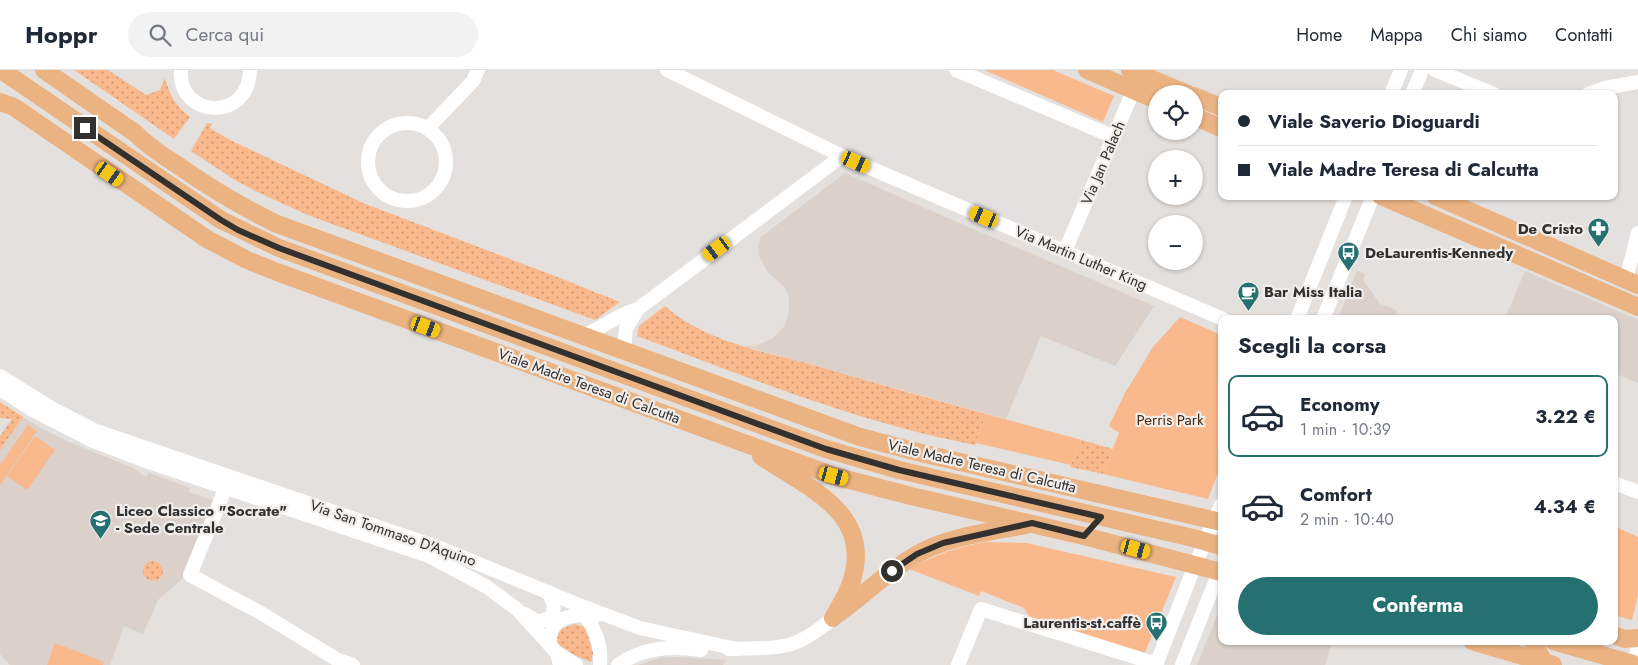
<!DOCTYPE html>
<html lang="it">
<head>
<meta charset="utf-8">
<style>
  :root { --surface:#fff; --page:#f2f2f3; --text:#1f2937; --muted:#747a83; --line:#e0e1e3; --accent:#257070 }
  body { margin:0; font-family:Jost,sans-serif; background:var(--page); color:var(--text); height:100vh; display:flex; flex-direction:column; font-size:19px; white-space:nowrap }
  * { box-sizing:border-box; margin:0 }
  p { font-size:16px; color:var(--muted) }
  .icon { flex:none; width:28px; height:28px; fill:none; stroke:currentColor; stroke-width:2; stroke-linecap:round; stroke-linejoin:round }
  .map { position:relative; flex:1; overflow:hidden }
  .panel { position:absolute; left:1218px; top:245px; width:400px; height:330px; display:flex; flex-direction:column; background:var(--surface); border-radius:10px; box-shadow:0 1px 4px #0004 }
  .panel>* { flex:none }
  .guide { position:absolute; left:1218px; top:20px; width:400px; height:110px; border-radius:10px; box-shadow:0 1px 4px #0004; display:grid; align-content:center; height:110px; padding:0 20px; background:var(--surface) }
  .fabs { position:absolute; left:1148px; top:15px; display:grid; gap:10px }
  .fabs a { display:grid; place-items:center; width:55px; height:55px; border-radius:50%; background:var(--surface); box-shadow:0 1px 4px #0004; font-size:25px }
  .end { position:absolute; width:22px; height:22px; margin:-11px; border:6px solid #323130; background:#fff; box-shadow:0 0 0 2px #fff }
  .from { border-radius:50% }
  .car { position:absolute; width:15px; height:30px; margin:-15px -8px; border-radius:6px; box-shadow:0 0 4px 1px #0007; background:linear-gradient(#f5c518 24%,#345 0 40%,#f5c518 0 76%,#345 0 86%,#f5c518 0) }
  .guide b { display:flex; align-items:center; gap:18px; height:48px; font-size:19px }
  .guide b+b { border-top:1px solid var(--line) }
  .guide i { width:12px; height:12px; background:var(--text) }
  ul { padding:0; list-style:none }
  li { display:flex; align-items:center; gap:15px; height:82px; margin:0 10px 8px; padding:0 10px; border:2px solid transparent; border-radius:10px }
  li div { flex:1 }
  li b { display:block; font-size:19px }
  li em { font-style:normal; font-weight:700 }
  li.on { border-color:var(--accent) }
  li>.icon { width:45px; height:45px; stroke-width:1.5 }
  h2 { padding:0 20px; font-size:22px; line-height:60px }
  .action { display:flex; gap:10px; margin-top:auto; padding:10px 20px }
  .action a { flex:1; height:58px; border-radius:30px; background:var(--accent); color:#fff; font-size:20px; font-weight:700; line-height:58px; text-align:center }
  header { display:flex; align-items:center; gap:30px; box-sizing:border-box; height:70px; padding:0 25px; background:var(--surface); border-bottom:1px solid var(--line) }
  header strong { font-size:24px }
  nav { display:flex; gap:28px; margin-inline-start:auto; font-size:18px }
  .search { width:350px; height:45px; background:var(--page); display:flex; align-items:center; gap:12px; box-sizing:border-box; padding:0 18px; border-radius:28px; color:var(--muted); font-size:19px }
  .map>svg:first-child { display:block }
  .built { fill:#dbd0ca }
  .grass { fill:url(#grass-dots) }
  .park { fill:#fab98c }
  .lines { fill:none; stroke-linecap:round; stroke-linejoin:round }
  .minor { stroke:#fff; stroke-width:14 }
  .major { stroke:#ebb282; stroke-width:18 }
  .route { stroke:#323130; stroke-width:6 }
  .labels { text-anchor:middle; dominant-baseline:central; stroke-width:4.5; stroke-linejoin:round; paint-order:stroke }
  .street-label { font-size:15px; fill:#323130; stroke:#f1edea }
  .poi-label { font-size:15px; font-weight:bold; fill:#323130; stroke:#f1edea; text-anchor:start }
  .park-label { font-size:15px; fill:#4b290e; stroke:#f1edea }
</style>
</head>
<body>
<header>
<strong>Hoppr</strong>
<div class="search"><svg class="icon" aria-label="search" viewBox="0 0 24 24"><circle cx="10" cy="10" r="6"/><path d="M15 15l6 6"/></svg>Cerca qui</div>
<nav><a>Home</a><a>Mappa</a><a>Chi siamo</a><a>Contatti</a></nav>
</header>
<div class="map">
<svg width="1638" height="595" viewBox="0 0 1638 595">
  <defs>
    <pattern id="grass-dots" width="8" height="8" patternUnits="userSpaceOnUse" patternTransform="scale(1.25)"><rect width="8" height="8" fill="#fab98c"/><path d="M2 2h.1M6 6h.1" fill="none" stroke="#cb9773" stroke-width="1.8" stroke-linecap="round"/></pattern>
  </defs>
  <rect width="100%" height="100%" fill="#e4e0dd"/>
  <g class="built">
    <path d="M 845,103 L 913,133 L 1154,236 L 1115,296 L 1041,266 L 1006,349 L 744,276 L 755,276 L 772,269 L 783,258 L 789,243 L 789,226 L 785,218 L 767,201 L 759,186 L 758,177 L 761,167 Z"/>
    <path d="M 1357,201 L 1365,204 L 1363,210 L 1380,234 L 1397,240 L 1396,245 L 1404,249 L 1338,249 Z"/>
    <path d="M 1525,201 L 1638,250 L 1638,313 L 1614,303 L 1614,249 L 1505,249 Z"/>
    <path d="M 23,347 L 43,359 L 67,371 L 133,398 L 146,407 L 149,403 L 190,418 L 189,422 L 215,431 L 184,507 L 158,530 L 143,564 L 124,556 L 110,595 L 10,595 L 0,584 L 0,380 Z"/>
    <path d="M 1221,536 L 1221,571 L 1333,571 L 1325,595 L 1197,595 Z"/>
    <path d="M 676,587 L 726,590 L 723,595 L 638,595 L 660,588 Z"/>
  </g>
  <g class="grass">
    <path d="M 74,0 L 108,0 L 146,25 L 160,20 L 165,8 C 169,24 176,37 190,47 L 174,69 Z"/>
    <path d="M 207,53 L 212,54 L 210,58 L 230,70 L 363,133 L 560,208 L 620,232 L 595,250 L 310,146 L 255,121 L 235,110 L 191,81 Z"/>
    <path d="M 665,236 C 703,271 765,282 813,295 C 871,312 929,328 986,344 L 976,373 L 975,375 C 859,353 747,307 637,266 L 639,256 Z"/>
    <path d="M 0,332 L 23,347 L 0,380 L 0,366 L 12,349 L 0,348 Z"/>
    <path d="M 1082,370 L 1113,379 L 1103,404 L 1070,397 Z"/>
    <circle cx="153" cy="501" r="10"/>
    <path d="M 575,554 L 585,557 L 593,583 L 591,592 L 576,586 L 558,574 L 557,566 L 561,559 Z"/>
  </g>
  <g class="park">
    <path d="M 984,0 L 1053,0 L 1114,26 L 1103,52 Z"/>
    <path d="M 1180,247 L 1221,265 L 1221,395 L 1208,429 L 1103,404 L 1119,363 L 1109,356 L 1125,323 L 1153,277 Z"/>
    <path d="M 986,344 L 1082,370 L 1071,395 L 976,373 Z"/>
    <path d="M 28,355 L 37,361 L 0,415 L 0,395 Z"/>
    <path d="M 35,366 L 55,380 L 27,420 L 7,406 Z"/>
    <path d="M 1614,456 L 1638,467 L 1638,525 L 1632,550 L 1614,545 Z"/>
    <path d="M 987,472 L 1026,473 L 1176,507 L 1144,585 L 1032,551 L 1024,538 L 981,521 L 979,526 L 909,499 C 935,485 959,476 987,472 Z"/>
    <path d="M 55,573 L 104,592 L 103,595 L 47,595 Z"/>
  </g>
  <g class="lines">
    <g class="minor">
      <path d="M 181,0 C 177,48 249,53 250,0"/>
      <path d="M 667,0 L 842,86 L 1223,249"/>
      <path d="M 956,0 L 1114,67"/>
      <path d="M 1435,0 L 1494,24"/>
      <path d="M 1391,24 L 1401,0"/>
      <path d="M 1412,24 L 1422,0"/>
      <path d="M 1588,24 L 1605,18 L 1638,12"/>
      <circle cx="407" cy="92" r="39"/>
      <path d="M 428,58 L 473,11 L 478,0"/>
      <path d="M 1065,181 L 1137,12"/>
      <path d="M 1626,210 L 1638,163"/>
      <path d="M 1297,249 L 1346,126"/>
      <path d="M 1323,249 L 1373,126"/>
      <path d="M 582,266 C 603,258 616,245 638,239"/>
      <path d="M 624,281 L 626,258 L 638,239 L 842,86"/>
      <path d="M 0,306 L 53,339 L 96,361 L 440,478 L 574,533 L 640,558 L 737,579"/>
      <path d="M 0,319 L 31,339 L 93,371 L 143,390 L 429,486 L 487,517 L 518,540 L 557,583 L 560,595"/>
      <path d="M 1614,413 L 1638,422"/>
      <path d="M 226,417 L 190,505 L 261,543 L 336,589 L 353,595"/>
      <path d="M 581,541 C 595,557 602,574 600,595"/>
      <path d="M 525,544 L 538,552 L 550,548 C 557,538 553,532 548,522"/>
      <path d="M 548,573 C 550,569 551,562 553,558 C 561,543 584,545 598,545"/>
      <path d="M 729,579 C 779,577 792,583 833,548"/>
      <path d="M 557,583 L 576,595"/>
      <path d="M 618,595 C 643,577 671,576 701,580"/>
      <path d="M 958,595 L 981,539 L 1157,594"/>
      <path d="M 1156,595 L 1195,495 L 1221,435"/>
      <path d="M 1182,595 L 1221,497"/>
      <path d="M 1633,595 L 1638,577"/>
    </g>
    <g class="major">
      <path d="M 1,0 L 221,150 L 279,178 L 826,379 L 899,400 L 1193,468 L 1221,476"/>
      <path d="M 44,0 L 135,63 C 148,76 163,86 179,96 C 210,118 242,137 277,154 L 860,367 L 921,383 L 1221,452"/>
      <path d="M 1087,0 L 1156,30"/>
      <path d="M 1130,0 L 1188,24"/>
      <path d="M 1194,26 L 1221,37"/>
      <path d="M 0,32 L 14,37 L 207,169 L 247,190 L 277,202 L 834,406 L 911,426 L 1084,466 L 1221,502"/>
      <path d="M 1194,46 L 1221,58"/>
      <path d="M 1381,126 L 1638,237"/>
      <path d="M 1435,126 L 1638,215"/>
      <path d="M 761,386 C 806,417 873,442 852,510 C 848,524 840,536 833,548"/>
      <path d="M 839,543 C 865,524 888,501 916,485 C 948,466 990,462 1026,455"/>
      <path d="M 1614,565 L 1624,569 L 1638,568"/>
      <path d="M 1472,571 L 1553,595"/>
      <path d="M 1532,571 L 1544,592"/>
      <path d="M 1553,571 L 1633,594"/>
    </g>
  </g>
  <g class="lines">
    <path class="route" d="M 85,58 L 221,150 L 238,160 L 279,178 L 826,379 L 899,400 L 1101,447 L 1084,466 L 1032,453 L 943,473 L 917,484 L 892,501"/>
  </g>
  <defs>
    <symbol id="pharmacy-pin" viewBox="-11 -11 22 30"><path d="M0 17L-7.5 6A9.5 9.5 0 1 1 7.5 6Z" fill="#257070" stroke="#f1edea"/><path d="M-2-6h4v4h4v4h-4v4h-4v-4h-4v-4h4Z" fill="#fff"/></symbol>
    <symbol id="bus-pin" viewBox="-11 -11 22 30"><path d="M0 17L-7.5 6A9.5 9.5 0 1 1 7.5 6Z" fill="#257070" stroke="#f1edea"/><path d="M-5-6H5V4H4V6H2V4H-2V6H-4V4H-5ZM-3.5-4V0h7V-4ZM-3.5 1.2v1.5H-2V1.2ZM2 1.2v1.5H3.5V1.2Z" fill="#fff"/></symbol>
    <symbol id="cafe-pin" viewBox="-11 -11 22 30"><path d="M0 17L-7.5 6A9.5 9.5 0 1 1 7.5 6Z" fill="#257070" stroke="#f1edea"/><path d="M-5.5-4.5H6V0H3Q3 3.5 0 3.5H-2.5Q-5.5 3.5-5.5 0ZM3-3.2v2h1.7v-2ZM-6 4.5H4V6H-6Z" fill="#fff"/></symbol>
    <symbol id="school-pin" viewBox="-11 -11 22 30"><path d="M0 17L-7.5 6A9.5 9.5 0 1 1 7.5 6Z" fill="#257070" stroke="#f1edea"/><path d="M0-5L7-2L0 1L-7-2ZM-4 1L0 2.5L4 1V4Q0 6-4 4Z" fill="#fff"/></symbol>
  </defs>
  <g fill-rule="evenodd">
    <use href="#pharmacy-pin" x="1586" y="146" width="25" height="34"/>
    <use href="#bus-pin" x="1336" y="170" width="25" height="34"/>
    <use href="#cafe-pin" x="1236" y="210" width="25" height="34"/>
    <use href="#school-pin" x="88" y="438" width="25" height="34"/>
    <use href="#bus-pin" x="1144" y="540" width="25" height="34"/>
  </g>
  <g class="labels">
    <g class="street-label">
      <text transform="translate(1103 93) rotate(-67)">Via Jan Palach</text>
      <text transform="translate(1081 188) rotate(23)">Via Martin Luther King</text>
      <text transform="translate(589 316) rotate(20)">Viale Madre Teresa di Calcutta</text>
      <text transform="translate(982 396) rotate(13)">Viale Madre Teresa di Calcutta</text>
      <text transform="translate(393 463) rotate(19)">Via San Tommaso D'Aquino</text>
    </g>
    <g class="poi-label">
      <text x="1583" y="159" text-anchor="end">De Cristo</text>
      <text x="1365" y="183">DeLaurentis-Kennedy</text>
      <text x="1264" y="222">Bar Miss Italia</text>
      <text x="116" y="441">Liceo Classico "Socrate"<tspan x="116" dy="17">- Sede Centrale</tspan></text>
      <text x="1141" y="553" text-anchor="end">Laurentis-st.caffè</text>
    </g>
    <g class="park-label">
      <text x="1170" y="350">Perris Park</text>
    </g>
  </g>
</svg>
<div class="fabs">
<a><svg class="icon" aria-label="locate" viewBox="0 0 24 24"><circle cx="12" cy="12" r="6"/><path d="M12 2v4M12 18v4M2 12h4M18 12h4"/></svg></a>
<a>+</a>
<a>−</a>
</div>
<i class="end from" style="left:892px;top:501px"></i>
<i class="end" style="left:85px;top:58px"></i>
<i class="car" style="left:856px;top:92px;rotate:114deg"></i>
<i class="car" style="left:110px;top:104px;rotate:125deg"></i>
<i class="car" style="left:984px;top:147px;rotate:293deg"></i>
<i class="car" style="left:717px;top:179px;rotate:234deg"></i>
<i class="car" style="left:426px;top:257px;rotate:110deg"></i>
<i class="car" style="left:834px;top:406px;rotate:105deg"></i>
<i class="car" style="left:1136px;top:479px;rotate:105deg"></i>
<div class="guide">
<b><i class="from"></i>Viale Saverio Dioguardi</b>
<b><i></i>Viale Madre Teresa di Calcutta</b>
</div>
<section class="panel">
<h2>Scegli la corsa</h2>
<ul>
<li class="on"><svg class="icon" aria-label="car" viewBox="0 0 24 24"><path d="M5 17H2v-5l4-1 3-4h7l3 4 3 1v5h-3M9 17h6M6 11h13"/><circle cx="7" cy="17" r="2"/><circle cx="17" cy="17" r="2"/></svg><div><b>Economy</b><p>1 min · 10:39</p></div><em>3.22 €</em></li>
<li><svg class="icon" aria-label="car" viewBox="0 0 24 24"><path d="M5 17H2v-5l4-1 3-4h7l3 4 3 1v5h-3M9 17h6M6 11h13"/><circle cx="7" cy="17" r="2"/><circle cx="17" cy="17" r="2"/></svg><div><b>Comfort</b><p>2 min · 10:40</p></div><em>4.34 €</em></li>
</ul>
<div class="action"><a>Conferma</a></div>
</section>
</div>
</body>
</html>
